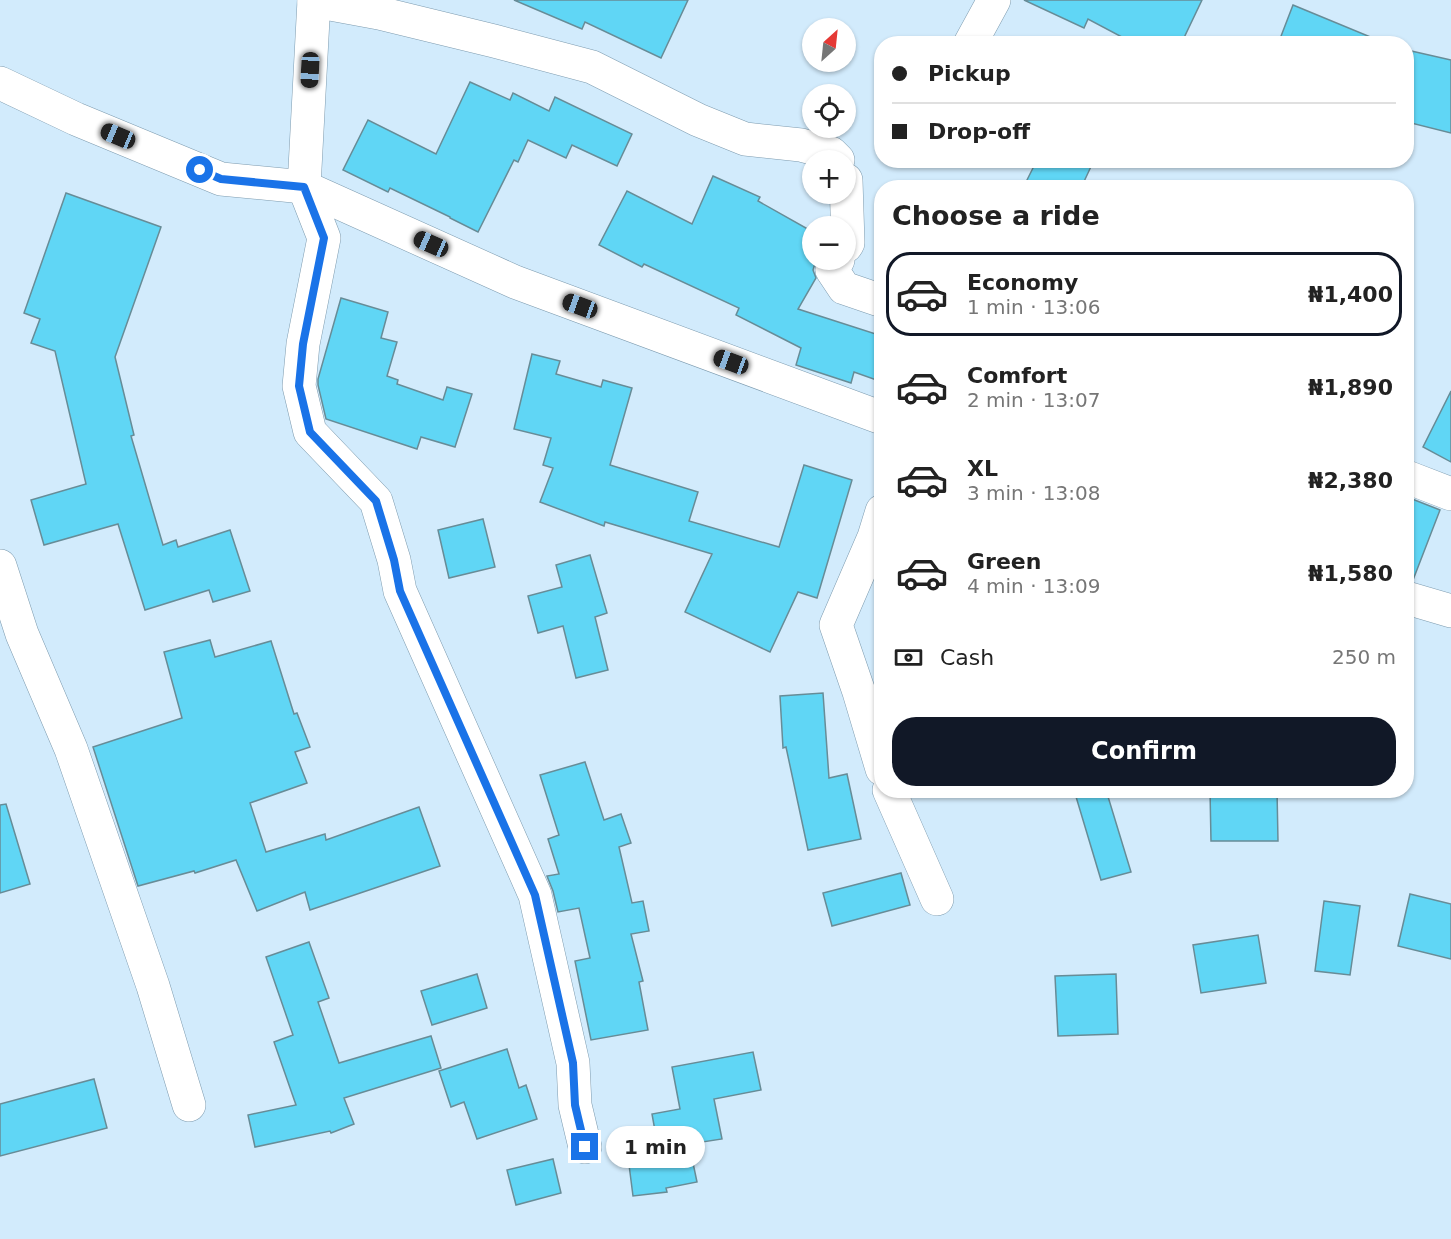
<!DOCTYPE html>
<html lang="en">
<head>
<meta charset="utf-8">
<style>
  :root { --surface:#fff; --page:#f2f2f2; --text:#222; --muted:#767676; --line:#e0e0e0; --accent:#111827 }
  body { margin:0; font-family:"DejaVu Sans",sans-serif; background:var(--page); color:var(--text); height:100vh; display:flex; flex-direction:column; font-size:22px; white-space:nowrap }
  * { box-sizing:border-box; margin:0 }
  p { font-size:20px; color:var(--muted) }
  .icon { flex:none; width:33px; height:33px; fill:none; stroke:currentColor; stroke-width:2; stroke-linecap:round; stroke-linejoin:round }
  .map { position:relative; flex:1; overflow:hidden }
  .details { position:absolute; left:874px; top:180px; width:540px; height:618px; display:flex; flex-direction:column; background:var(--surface); border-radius:24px; box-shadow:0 2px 4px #0004 }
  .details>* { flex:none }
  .hud { position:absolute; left:874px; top:36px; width:540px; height:132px; border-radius:24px; box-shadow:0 2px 4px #0004; display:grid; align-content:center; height:132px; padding:0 18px; background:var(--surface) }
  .needle { width:39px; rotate:27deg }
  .controls { position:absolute; left:802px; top:18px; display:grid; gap:12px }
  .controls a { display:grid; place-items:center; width:54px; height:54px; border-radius:50%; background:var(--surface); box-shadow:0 2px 4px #0004; font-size:30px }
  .end { position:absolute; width:27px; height:27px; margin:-14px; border:8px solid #1a73e8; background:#fff; box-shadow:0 0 0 3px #fff }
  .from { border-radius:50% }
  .bubble { position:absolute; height:42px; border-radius:21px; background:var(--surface); box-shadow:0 2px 4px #0004; font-size:20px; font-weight:600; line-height:42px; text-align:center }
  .car { position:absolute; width:18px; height:36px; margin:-18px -9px; border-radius:8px; box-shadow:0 0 4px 2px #0007; background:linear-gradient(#222 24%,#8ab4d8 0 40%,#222 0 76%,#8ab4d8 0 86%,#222 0) }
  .hud b { display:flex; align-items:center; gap:21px; height:57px; font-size:22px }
  .hud b+b { border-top:2px solid var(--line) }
  .hud i { width:15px; height:15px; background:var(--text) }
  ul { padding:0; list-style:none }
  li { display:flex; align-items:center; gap:18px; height:84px; margin:0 12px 9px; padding:0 6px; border:3px solid transparent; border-radius:24px }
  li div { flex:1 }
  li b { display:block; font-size:22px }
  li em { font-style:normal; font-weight:600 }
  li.current { border-color:var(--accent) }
  li>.icon { width:54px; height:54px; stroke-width:1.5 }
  h2 { padding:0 18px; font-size:27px; line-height:72px }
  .pay { display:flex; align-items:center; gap:15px; height:66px; padding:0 18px; font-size:22px }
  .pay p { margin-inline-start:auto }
  .cta { display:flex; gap:12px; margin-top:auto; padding:12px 18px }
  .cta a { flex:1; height:69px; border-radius:24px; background:var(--accent); color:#fff; font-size:24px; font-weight:600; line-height:69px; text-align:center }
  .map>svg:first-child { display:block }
  .building { fill:#60d6f5; stroke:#678c97; stroke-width:1.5 }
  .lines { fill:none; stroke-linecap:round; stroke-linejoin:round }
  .minor-casing { stroke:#7d9baf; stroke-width:34 }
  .minor { stroke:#fff; stroke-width:33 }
  .route { stroke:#1a73e8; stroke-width:8 }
</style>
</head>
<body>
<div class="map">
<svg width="1451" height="1239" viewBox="0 0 1451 1239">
  <rect width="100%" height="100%" fill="#d2ebfc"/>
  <g class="building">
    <path d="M 514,0 L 688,0 L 661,58 L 585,22 L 582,29 Z"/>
    <path d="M 1024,0 L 1202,0 L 1181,44 L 1135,44 L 1088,19 L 1084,28 Z"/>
    <path d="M 1293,5 L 1385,43 L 1385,44 L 1278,44 Z"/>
    <path d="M 1407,50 L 1451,60 L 1451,133 L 1407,122 Z"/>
    <path d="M 470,82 L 510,100 L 513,93 L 549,111 L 555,97 L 632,134 L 617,166 L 572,145 L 566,158 L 528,140 L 518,162 L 514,160 L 478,232 L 450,218 L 450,217 L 390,188 L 388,192 L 343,170 L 368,120 L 436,154 Z"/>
    <path d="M 1037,160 L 1094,160 L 1081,188 L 1023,188 Z"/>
    <path d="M 713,176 L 760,197 L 758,201 L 813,232 L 813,260 L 816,260 L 813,270 L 816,278 L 798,309 L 882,336 L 882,382 L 854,372 L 851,383 L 796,365 L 801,348 L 736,315 L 739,308 L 644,264 L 642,267 L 599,245 L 627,191 L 692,224 Z"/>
    <path d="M 66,193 L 161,227 L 115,357 L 134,435 L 131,436 L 163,545 L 176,540 L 178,547 L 230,530 L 250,591 L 213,602 L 209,590 L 145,610 L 118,524 L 44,545 L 31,500 L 86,484 L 55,351 L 31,343 L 40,319 L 24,313 Z"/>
    <path d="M 341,298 L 388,312 L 381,338 L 397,342 L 387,376 L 398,380 L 397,384 L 443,400 L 447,387 L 472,394 L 455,447 L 421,437 L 417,449 L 326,419 L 318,385 L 318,379 Z"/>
    <path d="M 532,354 L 560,361 L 556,374 L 601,387 L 603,380 L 632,388 L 610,465 L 698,492 L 689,521 L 779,547 L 804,465 L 852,480 L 817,598 L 798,592 L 770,652 L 685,612 L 712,554 L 605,522 L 604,526 L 540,502 L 553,468 L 543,465 L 551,438 L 514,429 Z"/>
    <path d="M 1451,391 L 1451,462 L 1423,447 Z"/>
    <path d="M 1407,497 L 1440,510 L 1413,580 L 1407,580 Z"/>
    <path d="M 483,519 L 495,567 L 449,578 L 438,530 Z"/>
    <path d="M 590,555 L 607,613 L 595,617 L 608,670 L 576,678 L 563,626 L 538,633 L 528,596 L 562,587 L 556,565 Z"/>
    <path d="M 210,640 L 215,657 L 271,641 L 294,714 L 297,713 L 310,747 L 295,752 L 307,783 L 250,803 L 266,852 L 325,834 L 326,840 L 419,807 L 440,866 L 310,910 L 305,892 L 257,911 L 236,860 L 195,873 L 194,871 L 138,886 L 93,747 L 182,718 L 164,652 Z"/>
    <path d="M 823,693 L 829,778 L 847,774 L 861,839 L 808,850 L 786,747 L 783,748 L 780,696 Z"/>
    <path d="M 585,762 L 604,820 L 621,814 L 631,843 L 619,847 L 632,903 L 643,901 L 649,931 L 631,934 L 643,981 L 639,982 L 648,1030 L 591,1040 L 575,961 L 590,958 L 579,908 L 558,912 L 553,891 L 547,876 L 559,874 L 548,839 L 559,835 L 540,775 Z"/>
    <path d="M 1074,790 L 1106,790 L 1131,872 L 1101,880 Z"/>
    <path d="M 1210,790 L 1277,790 L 1278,841 L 1211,841 Z"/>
    <path d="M 6,804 L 30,884 L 0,893 L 0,805 Z"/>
    <path d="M 901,873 L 910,905 L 832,926 L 823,893 Z"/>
    <path d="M 1410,894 L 1451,904 L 1451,959 L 1398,946 Z"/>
    <path d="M 1324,901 L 1360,906 L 1350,975 L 1315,971 Z"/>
    <path d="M 1258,935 L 1266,983 L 1201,993 L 1193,945 Z"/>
    <path d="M 309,942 L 329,998 L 318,1002 L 339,1063 L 431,1036 L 441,1068 L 344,1098 L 354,1124 L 331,1133 L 330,1131 L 255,1147 L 248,1115 L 296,1105 L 274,1042 L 293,1035 L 266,957 Z"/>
    <path d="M 477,974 L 487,1008 L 432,1025 L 421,991 Z"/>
    <path d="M 1116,974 L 1118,1034 L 1058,1036 L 1055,976 Z"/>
    <path d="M 507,1049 L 519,1088 L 526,1085 L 537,1119 L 477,1139 L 464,1102 L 451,1107 L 439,1071 Z"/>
    <path d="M 753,1052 L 761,1090 L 714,1099 L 722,1139 L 689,1144 L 697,1182 L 666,1188 L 667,1192 L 633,1196 L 628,1157 L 659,1153 L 652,1114 L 680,1109 L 672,1067 Z"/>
    <path d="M 94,1079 L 107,1128 L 0,1156 L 0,1104 Z"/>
    <path d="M 553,1159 L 561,1193 L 516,1205 L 507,1170 Z"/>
  </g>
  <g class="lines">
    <defs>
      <g id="minor">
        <path d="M 314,0 L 304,187 L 324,238 L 303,344 L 299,386 L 310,432 L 376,501 L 394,560 L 400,591 L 535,895 L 573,1063 L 575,1105 L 585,1147"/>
        <path d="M 314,1 L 379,13 L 494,41 L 592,67 L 698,120 L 745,139 L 801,145 L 831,153 L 838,160"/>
        <path d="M 970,44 L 994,0"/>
        <path d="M 0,83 L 76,119 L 221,179 L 304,187 L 515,282 L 882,418"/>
        <path d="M 846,180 L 848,243 L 846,246"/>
        <path d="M 838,260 L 832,270 L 844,288 L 882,301"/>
        <path d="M 1407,477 L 1451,494"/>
        <path d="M 882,511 L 874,537 L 836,625 L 859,692 L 882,769"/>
        <path d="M 0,566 L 22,634 L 71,749 L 153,986 L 189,1105"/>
        <path d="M 1407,598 L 1451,611"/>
        <path d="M 889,790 L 937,899"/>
      </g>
    </defs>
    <use href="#minor" class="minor-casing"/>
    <use href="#minor" class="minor"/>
  </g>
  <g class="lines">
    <path class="route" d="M 200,170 L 221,179 L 304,187 L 324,238 L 303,344 L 299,386 L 310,432 L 376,501 L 394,560 L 400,591 L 535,895 L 573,1063 L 575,1105 L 585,1147"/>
  </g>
</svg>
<div class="controls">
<a><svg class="needle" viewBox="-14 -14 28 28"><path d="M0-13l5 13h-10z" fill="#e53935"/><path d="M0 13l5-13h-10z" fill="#767676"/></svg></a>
<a><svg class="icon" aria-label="locate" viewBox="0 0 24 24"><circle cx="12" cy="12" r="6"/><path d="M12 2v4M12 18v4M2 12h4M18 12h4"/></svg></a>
<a>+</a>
<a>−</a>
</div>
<i class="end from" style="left:200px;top:170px"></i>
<i class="end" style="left:585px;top:1147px"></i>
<div class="bubble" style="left:606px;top:1126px;width:99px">1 min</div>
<i class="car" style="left:310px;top:70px;rotate:183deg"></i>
<i class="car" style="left:118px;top:136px;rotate:293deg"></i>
<i class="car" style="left:431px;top:244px;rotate:294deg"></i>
<i class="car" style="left:580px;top:306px;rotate:290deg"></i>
<i class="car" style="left:731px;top:362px;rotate:290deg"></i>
<div class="hud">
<b><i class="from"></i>Pickup</b>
<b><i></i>Drop-off</b>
</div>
<section class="details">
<h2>Choose a ride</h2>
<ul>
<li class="current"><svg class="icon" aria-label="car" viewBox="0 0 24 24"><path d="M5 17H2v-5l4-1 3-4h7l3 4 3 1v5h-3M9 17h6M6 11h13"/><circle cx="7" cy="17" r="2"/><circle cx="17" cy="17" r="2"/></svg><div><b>Economy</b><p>1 min · 13:06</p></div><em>₦1,400</em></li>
<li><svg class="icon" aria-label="car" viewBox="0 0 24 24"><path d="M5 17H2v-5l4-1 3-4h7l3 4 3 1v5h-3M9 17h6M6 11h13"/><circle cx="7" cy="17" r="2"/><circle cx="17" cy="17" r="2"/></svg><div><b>Comfort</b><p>2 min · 13:07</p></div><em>₦1,890</em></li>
<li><svg class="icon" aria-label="car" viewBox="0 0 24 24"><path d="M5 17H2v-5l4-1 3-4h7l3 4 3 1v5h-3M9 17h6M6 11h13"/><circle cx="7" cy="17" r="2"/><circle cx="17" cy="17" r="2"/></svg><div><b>XL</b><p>3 min · 13:08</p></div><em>₦2,380</em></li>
<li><svg class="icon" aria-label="car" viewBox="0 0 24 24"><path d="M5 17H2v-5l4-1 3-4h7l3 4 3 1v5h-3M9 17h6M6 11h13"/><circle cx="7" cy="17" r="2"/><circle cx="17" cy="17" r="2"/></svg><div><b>Green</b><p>4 min · 13:09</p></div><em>₦1,580</em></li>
</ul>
<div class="pay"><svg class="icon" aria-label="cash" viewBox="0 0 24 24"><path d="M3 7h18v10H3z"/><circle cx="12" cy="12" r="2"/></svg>Cash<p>250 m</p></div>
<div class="cta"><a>Confirm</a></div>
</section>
</div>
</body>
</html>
